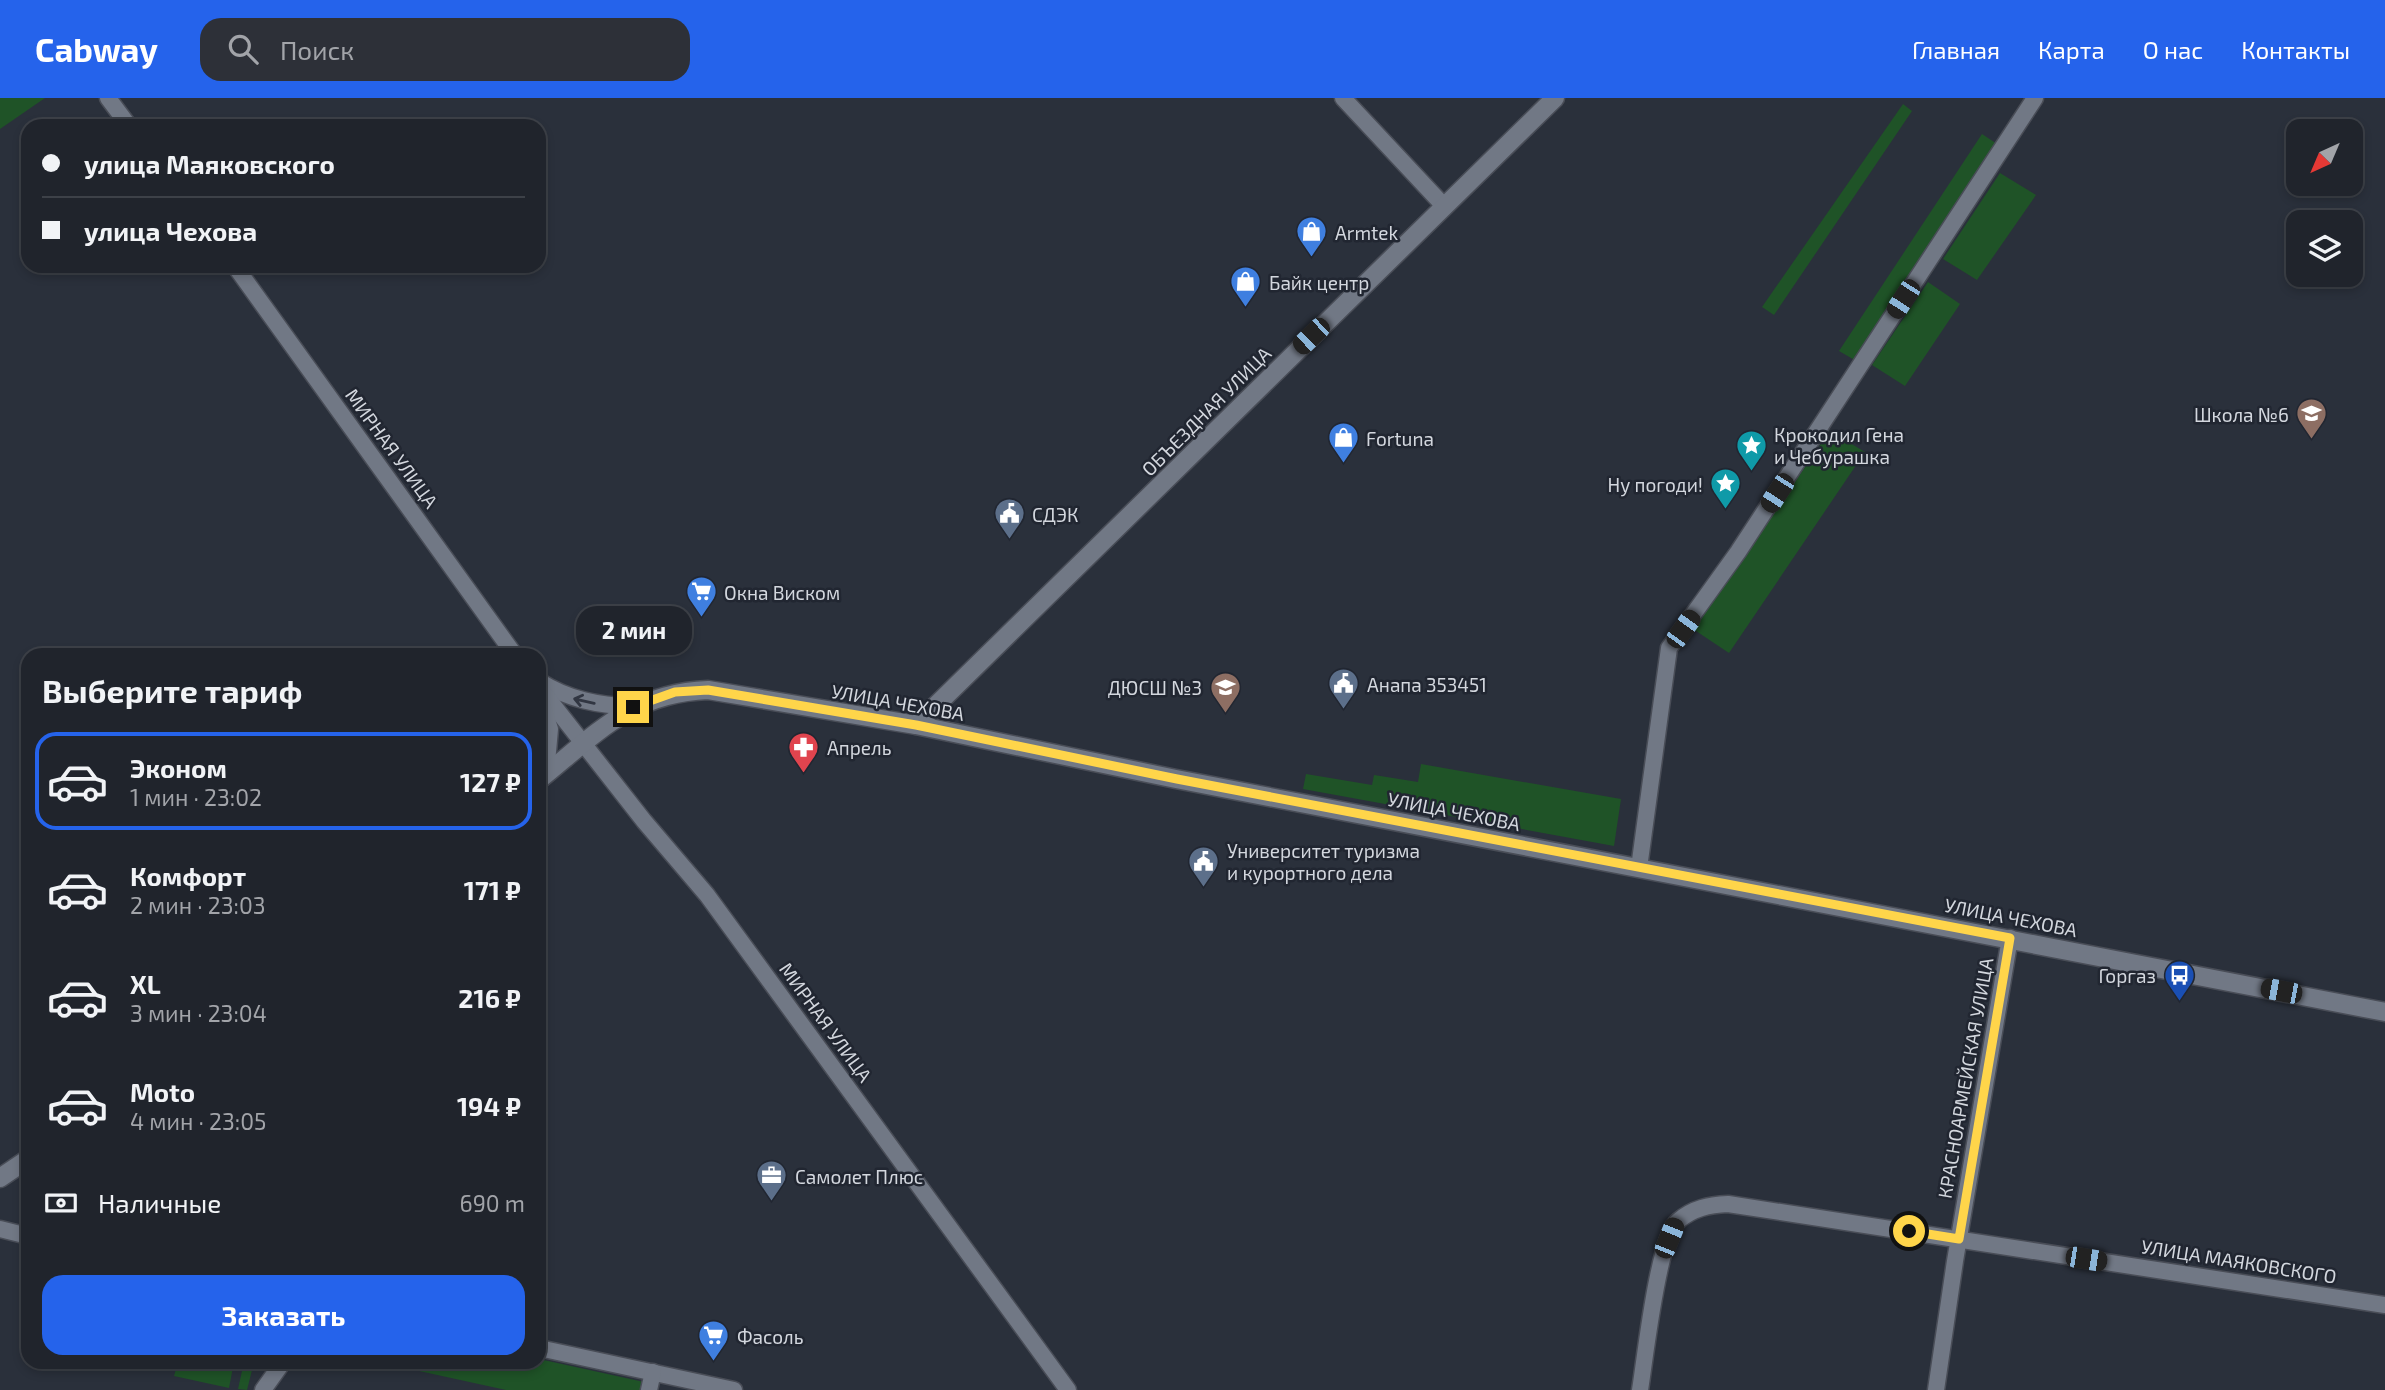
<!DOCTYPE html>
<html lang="ru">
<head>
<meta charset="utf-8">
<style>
  :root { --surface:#20242c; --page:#2d3038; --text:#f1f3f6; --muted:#a2a4a9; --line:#3d4148; --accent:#2563eb }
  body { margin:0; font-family:"Exo 2",sans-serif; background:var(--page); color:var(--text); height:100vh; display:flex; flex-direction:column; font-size:26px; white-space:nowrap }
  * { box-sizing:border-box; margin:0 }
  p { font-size:23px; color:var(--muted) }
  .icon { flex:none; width:38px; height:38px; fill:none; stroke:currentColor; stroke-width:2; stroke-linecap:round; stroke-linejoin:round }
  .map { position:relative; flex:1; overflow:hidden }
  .panel { position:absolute; left:21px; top:550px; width:525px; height:721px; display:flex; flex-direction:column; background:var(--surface); border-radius:21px; box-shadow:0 4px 10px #0003,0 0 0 2px var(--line) }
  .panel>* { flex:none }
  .banner { position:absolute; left:21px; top:21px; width:525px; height:154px; border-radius:21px; box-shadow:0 4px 10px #0003,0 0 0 2px var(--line); display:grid; align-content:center; height:154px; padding:0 21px; background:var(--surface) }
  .needle { width:46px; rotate:224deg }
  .fabs { position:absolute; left:2286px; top:21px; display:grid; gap:14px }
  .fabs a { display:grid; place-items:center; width:77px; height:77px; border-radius:14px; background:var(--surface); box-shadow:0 4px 10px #0003,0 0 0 2px var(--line); font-size:35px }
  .end { position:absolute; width:32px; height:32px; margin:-16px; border:9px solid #ffd54a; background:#111; box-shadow:0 0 0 4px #111 }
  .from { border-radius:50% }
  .bubble { position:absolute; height:49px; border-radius:21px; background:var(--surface); box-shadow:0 4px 10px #0003,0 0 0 2px var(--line); font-size:23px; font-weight:700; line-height:49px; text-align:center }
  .car { position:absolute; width:21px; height:42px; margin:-21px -10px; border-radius:9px; box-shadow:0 0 5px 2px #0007; background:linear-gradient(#222 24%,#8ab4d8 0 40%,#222 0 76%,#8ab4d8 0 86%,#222 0) }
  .banner b { display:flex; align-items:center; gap:24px; height:66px; font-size:26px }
  .banner b+b { border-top:2px solid var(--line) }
  .banner i { width:18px; height:18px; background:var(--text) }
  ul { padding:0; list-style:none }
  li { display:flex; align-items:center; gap:21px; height:98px; margin:0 14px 10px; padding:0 7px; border:4px solid transparent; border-radius:21px }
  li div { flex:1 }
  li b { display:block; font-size:26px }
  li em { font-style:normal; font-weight:700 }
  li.selected { border-color:var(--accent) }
  li>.icon { width:63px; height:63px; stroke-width:1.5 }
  h2 { padding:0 21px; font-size:32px; line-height:84px }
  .pay { display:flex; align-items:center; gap:18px; height:77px; padding:0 21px; font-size:26px }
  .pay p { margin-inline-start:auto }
  .primary-button { display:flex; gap:14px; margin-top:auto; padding:14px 21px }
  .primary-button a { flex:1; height:80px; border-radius:21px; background:var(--accent); color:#fff; font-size:28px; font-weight:700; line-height:80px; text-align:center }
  header { display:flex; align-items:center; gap:42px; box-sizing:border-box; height:98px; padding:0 35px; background:var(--accent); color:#fff }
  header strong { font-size:33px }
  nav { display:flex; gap:38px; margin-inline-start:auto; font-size:24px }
  .search { width:490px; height:63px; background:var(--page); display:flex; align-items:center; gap:18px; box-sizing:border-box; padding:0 24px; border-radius:21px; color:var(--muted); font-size:26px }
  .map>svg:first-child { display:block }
  .green { fill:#1f5327 }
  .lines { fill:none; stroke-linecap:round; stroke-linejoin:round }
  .street-casing { stroke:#494d57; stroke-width:19 }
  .secondary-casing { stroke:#494d57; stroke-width:21 }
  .street { stroke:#717885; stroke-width:16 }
  .secondary { stroke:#717885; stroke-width:18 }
  .oneway { stroke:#313642 }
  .route { stroke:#ffd54a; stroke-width:9 }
  .labels { text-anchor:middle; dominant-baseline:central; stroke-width:5; stroke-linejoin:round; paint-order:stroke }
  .poi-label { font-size:19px; fill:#d3d7de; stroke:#212631; text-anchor:start }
  .street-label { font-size:19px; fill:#d3d7de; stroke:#212631 }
</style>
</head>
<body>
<header>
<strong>Cabway</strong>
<div class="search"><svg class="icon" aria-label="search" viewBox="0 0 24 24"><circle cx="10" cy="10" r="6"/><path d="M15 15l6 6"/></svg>Поиск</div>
<nav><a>Главная</a><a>Карта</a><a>О нас</a><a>Контакты</a></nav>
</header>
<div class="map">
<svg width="2385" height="1292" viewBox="0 0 2385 1292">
  <rect width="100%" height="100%" fill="#2a303b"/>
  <g class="green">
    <path d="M 0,0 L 45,0 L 0,31 Z"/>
    <path d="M 1903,6 L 1912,13 L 1774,217 L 1762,209 Z"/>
    <path d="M 1982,36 L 2000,48 L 1858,264 L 1839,253 Z"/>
    <path d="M 2000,75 L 2036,97 L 1977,182 L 1943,161 Z"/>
    <path d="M 1928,184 L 1960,206 L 1905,288 L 1872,267 Z"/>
    <path d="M 1830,333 L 1865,354 L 1729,555 L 1693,531 Z"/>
    <path d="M 1421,666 L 1621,701 L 1614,748 L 1303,691 L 1306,676 L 1372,687 L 1374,677 L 1418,684 Z"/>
    <path d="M 539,1261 L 644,1284 L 642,1292 L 506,1292 L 378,1264 L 539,1264 Z"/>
    <path d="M 178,1264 L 234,1264 L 229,1290 L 174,1278 Z"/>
    <path d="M 244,1264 L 254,1264 L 247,1292 L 238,1291 Z"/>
  </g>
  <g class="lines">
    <defs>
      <g id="street">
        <path d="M 108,0 L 129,28"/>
        <path d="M 1343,0 L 1444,108"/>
        <path d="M 235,168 L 514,556"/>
        <path d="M 539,583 C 569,602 598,607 633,609"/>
        <path d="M 539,589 L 644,723 L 707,797 L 1068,1292"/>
        <path d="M 539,598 L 550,631 L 546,676"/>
        <path d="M 1639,770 L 1669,550 L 1738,454 L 2035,0"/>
        <path d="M 0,1131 L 28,1138"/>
        <path d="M 539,1250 L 734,1292"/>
        <path d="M 263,1292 L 283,1264"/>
        <path d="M 649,1292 L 653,1274"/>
        <path d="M 1640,1292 C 1645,1262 1658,1139 1678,1123 C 1693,1110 1709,1107 1728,1106 L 2385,1207"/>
        <path d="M 1936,1292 L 1955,1163 L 2010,840"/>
      </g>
      <g id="secondary">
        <path d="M 916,627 L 1555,0"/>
        <path d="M 539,682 C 596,636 631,595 708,592 L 916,627 L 1176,681 L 2385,914"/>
        <path d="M 0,1080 L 28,1061"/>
      </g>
    </defs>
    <use href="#street" class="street-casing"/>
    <use href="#secondary" class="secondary-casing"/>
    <use href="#street" class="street"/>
    <use href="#secondary" class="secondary"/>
  </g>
  <defs><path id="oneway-shaft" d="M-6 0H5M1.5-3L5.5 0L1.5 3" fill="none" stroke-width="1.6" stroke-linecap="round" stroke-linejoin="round" transform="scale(1.75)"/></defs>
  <use class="oneway" href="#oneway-shaft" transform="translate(584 603) rotate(-167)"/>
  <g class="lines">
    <path class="route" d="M 633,609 L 675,594 L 708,592 L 916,627 L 1177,681 L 2010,840 L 1959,1141 L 1909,1133"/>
  </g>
  <defs>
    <symbol id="shop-pin" viewBox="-11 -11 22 30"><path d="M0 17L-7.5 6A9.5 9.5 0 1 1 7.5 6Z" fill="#3f7fe0" stroke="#212631"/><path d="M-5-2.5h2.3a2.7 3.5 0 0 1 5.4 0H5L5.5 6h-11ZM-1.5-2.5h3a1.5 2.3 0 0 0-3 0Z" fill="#fff"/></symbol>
    <symbol id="school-pin" viewBox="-11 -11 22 30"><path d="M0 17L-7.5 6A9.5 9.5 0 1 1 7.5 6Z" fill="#8d6e63" stroke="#212631"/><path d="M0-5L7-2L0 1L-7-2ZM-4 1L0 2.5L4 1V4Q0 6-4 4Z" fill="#fff"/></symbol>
    <symbol id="sight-pin" viewBox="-11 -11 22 30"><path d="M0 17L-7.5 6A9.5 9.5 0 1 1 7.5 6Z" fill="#0f9aa8" stroke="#212631"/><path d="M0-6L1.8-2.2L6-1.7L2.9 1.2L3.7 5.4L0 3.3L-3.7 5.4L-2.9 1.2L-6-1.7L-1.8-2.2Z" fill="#fff"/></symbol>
    <symbol id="civic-pin" viewBox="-11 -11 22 30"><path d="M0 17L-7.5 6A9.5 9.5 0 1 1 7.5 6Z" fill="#5c6f8a" stroke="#212631"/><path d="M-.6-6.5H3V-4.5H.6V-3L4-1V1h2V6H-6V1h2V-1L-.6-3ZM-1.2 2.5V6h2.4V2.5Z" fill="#fff"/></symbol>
    <symbol id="supermarket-pin" viewBox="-11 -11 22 30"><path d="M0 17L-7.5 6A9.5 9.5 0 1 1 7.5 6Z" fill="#3f7fe0" stroke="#212631"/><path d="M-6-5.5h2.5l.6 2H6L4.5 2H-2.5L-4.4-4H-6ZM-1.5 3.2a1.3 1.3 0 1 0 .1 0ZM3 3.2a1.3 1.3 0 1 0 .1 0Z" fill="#fff"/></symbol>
    <symbol id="pharmacy-pin" viewBox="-11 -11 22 30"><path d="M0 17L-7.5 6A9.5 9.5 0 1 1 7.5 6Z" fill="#e0444e" stroke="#212631"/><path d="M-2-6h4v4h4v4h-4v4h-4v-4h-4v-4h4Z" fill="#fff"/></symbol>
    <symbol id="bus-pin" viewBox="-11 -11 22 30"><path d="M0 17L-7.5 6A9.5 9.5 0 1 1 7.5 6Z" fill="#1a4fb4" stroke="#212631"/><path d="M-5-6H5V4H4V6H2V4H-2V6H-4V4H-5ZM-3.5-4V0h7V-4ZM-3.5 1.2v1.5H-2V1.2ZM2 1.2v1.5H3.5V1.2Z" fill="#fff"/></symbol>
    <symbol id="office-pin" viewBox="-11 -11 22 30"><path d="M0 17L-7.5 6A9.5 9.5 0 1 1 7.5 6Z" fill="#5c6f8a" stroke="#212631"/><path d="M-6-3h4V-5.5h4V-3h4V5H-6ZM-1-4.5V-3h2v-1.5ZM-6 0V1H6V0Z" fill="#fff"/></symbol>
  </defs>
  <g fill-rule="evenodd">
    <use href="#shop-pin" x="1294" y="116" width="35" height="47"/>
    <use href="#shop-pin" x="1228" y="166" width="35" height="47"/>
    <use href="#school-pin" x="2294" y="298" width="35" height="47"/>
    <use href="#shop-pin" x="1326" y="322" width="35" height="47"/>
    <use href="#sight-pin" x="1734" y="330" width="35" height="47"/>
    <use href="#sight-pin" x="1708" y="368" width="35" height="47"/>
    <use href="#civic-pin" x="992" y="398" width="35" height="47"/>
    <use href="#supermarket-pin" x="684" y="476" width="35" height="47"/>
    <use href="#civic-pin" x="1326" y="568" width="35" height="47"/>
    <use href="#school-pin" x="1208" y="572" width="35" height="47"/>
    <use href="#pharmacy-pin" x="786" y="632" width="35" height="47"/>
    <use href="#civic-pin" x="1186" y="746" width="35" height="47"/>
    <use href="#bus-pin" x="2162" y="860" width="35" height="47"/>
    <use href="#office-pin" x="754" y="1060" width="35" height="47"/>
    <use href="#supermarket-pin" x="696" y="1220" width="35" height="47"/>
  </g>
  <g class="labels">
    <g class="poi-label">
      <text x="1335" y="134">Armtek</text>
      <text x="1269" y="184">Байк центр</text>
      <text x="2289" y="316" text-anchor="end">Школа №6</text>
      <text x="1774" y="336">Крокодил Гена<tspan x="1774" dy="22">и Чебурашка</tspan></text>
      <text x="1366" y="340">Fortuna</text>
      <text x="1703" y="386" text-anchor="end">Ну погоди!</text>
      <text x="1032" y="416">СДЭК</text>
      <text x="724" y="494">Окна Виском</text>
      <text x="1367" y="586">Анапа 353451</text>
      <text x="1202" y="589" text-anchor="end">ДЮСШ №3</text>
      <text x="827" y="649">Апрель</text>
      <text x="1227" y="752">Университет туризма<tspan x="1227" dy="22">и курортного дела</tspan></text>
      <text x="2156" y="877" text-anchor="end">Горгаз</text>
      <text x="795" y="1078">Самолет Плюс</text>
      <text x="737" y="1238">Фасоль</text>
    </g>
    <g class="street-label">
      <text transform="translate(1206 313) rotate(-45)">ОБЪЕЗДНАЯ УЛИЦА</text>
      <text transform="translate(392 350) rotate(54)">МИРНАЯ УЛИЦА</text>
      <text transform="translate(898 604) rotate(10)">УЛИЦА ЧЕХОВА</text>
      <text transform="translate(1454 713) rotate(11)">УЛИЦА ЧЕХОВА</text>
      <text transform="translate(2011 819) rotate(11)">УЛИЦА ЧЕХОВА</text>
      <text transform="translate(826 924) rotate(54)">МИРНАЯ УЛИЦА</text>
      <text transform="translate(1965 980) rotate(-80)">КРАСНОАРМЕЙСКАЯ УЛИЦА</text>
      <text transform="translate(2239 1163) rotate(9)">УЛИЦА МАЯКОВСКОГО</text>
    </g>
  </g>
</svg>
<div class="fabs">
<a><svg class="needle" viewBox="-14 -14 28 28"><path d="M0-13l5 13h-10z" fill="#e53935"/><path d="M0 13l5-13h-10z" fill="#a2a4a9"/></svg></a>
<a><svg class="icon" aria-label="layers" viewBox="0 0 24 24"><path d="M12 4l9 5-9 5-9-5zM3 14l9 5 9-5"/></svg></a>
</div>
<i class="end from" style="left:1909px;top:1133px"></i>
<i class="end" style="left:633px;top:609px"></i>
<div class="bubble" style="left:576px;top:508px;width:116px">2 мин</div>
<i class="car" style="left:1903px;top:201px;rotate:213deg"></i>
<i class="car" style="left:1311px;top:238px;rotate:226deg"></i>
<i class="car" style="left:1777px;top:395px;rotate:213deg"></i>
<i class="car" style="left:1683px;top:531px;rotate:36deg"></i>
<i class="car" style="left:2281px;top:893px;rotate:281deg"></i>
<i class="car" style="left:1669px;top:1140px;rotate:22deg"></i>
<i class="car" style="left:2086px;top:1161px;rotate:99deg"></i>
<div class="banner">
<b><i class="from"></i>улица Маяковского</b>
<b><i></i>улица Чехова</b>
</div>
<section class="panel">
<h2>Выберите тариф</h2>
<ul>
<li class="selected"><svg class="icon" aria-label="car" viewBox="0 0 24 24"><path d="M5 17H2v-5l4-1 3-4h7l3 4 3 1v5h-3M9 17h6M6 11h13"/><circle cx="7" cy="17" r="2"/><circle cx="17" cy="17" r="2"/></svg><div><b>Эконом</b><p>1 мин · 23:02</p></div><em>127 ₽</em></li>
<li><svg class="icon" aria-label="car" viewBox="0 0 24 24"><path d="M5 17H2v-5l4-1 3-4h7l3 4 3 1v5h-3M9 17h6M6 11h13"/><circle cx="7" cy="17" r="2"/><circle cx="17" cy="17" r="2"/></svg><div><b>Комфорт</b><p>2 мин · 23:03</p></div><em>171 ₽</em></li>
<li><svg class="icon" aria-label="car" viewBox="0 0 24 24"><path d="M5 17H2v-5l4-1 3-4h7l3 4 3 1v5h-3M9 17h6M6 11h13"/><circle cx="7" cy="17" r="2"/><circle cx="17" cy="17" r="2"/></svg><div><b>XL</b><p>3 мин · 23:04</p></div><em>216 ₽</em></li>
<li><svg class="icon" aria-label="car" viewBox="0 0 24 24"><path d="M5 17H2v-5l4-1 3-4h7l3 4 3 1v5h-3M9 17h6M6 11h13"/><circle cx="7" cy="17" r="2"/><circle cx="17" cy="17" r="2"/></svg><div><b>Moto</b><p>4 мин · 23:05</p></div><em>194 ₽</em></li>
</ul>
<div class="pay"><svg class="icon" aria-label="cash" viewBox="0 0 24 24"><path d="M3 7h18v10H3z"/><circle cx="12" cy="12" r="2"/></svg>Наличные<p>690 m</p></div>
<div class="primary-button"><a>Заказать</a></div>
</section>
</div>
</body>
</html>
